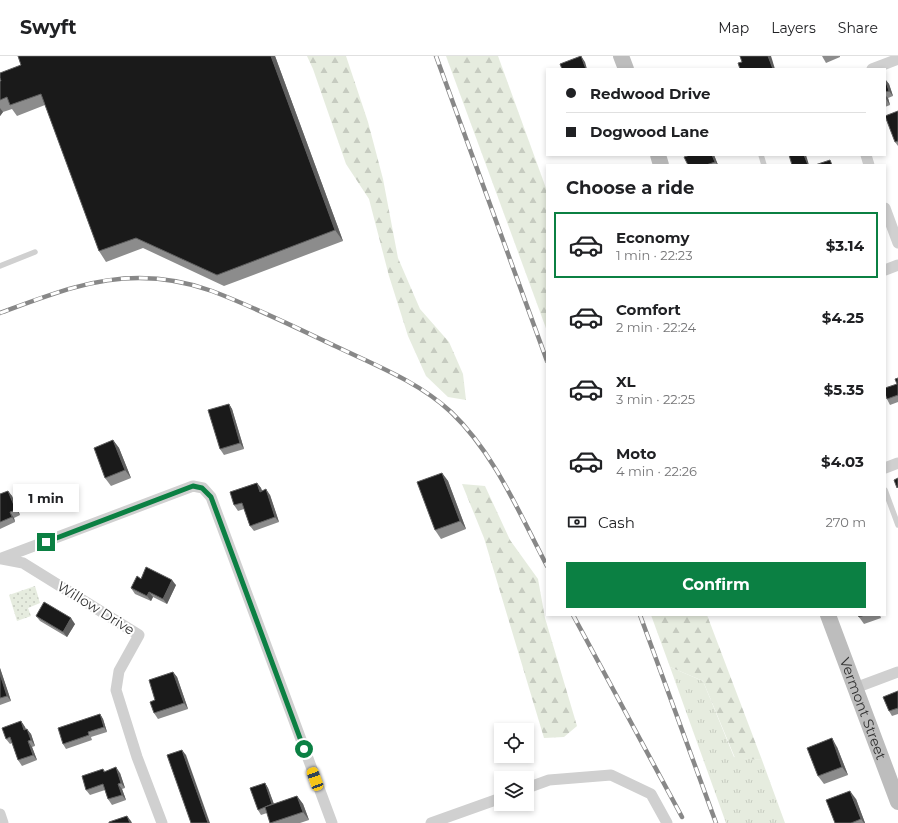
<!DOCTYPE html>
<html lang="en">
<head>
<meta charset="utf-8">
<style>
  :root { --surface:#fff; --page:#f2f2f2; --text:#202124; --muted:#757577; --line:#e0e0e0; --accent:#0b8043 }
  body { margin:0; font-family:Montserrat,sans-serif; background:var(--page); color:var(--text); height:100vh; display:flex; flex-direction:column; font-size:15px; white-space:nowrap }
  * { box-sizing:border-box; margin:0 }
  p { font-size:13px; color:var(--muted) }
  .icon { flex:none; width:22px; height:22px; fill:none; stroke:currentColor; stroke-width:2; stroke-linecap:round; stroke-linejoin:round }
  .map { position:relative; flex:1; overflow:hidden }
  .side { position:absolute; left:546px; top:108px; width:340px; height:452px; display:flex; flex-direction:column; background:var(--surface); border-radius:0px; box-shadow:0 2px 6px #0003 }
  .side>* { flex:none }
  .top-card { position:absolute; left:546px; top:12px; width:340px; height:88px; border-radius:0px; box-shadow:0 2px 6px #0003; display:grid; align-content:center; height:88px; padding:0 20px; background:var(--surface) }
  .fabs { position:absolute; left:494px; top:667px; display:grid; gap:8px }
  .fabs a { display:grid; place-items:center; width:40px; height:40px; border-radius:0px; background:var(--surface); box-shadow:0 2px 6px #0003; font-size:20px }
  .end { position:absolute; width:18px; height:18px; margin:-9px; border:5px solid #0b8043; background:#fff; box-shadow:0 0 0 2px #fff }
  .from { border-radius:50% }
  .bubble { position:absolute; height:28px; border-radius:0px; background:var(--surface); box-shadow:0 2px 6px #0003; font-size:13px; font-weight:700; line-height:28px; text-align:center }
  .car { position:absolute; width:12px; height:24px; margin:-12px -6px; border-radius:5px; box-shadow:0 0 3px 1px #0007; background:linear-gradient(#f5c518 24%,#345 0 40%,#f5c518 0 76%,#345 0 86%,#f5c518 0) }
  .top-card b { display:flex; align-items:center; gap:14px; height:38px; font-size:15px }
  .top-card b+b { border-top:1px solid var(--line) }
  .top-card i { width:10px; height:10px; background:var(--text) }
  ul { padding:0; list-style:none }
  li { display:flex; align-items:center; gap:12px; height:66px; margin:0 8px 6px; padding:0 12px; border:2px solid transparent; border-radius:0px }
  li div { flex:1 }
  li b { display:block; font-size:15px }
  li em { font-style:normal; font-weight:700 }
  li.current { border-color:var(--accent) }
  li>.icon { width:36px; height:36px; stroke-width:1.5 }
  h2 { padding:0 20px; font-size:18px; line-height:48px }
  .pay { display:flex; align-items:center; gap:10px; height:44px; padding:0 20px; font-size:15px }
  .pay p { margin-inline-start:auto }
  .primary-button { display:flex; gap:8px; margin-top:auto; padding:8px 20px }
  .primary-button a { flex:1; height:46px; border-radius:0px; background:var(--accent); color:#fff; font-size:16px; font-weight:700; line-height:46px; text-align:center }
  header { display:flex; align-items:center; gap:24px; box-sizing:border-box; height:56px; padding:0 20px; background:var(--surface); border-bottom:1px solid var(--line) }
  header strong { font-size:19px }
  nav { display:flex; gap:22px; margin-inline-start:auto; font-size:14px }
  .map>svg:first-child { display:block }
  .grass { fill:url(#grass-tufts) }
  .forest { fill:url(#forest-firs) }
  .park { fill:url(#park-dots) }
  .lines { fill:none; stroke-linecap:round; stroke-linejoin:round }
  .lane { stroke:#d0d0d0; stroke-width:5.5 }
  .street { stroke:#d0d0d0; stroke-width:11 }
  .secondary { stroke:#bdbdbd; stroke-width:16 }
  .rail-casing { stroke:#888; stroke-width:4.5 }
  .rail { stroke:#fff; stroke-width:3; stroke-dasharray:9; stroke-linecap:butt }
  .wall { fill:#8c8c8c }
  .shaded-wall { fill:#5f5f5f }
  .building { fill:#1a1a1a; stroke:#5f5f5f }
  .route { stroke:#0b8043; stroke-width:5 }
  .labels { text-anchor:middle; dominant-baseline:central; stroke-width:4; stroke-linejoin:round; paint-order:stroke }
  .street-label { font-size:14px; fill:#333; stroke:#fff }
</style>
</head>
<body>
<header>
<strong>Swyft</strong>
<nav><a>Map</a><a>Layers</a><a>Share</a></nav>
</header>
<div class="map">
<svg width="898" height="767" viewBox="0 0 898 767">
  <defs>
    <pattern id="grass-tufts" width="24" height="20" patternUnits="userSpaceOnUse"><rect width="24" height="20" fill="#e6ecdf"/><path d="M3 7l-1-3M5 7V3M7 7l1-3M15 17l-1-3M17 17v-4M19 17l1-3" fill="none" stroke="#c6cbc0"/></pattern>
    <pattern id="forest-firs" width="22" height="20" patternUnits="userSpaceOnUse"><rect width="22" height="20" fill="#e6ecdf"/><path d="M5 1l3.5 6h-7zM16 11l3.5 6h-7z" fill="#c6cbc0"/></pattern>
    <pattern id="park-dots" width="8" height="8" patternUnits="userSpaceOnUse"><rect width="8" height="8" fill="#e6ecdf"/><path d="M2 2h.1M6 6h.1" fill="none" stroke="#c6cbc0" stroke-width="1.8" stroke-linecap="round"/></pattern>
  </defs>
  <rect width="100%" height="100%" fill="#fff"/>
  <path class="grass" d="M 670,611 L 703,625 L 734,701 L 762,704 L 785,767 L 726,767 Z"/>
  <g class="forest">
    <path d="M 307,0 L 346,0 L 368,66 L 383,123 L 398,202 L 420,253 L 449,286 L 463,318 L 466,344 L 448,341 L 426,320 L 408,280 L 389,220 L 369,143 L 346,108 L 313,13 Z"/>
    <path d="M 446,0 L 498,0 L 547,135 L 547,275 Z"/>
    <path d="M 462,428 L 485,430 L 510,484 L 538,523 L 545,562 L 577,670 L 564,681 L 544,682 L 484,482 Z"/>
    <path d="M 651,559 L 707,559 L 762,704 L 735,702 L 703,625 L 670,611 Z"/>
  </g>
  <path class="park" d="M 35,530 L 40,547 L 28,552 L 31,560 L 17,565 L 9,539 Z"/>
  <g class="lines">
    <g class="lane">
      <path d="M 761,99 L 764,109"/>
      <path d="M 0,210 L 35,196"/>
      <path d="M 885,434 L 898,469"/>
    </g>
    <g class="street">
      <path d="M 872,13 L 898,3"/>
      <path d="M 866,99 L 869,109"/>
      <path d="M 885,152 L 898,187"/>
      <path d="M 885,214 L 898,209"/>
      <path d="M 885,412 L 898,407"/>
      <path d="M 2,502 L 193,430 L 203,432 L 211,441 L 332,767"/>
      <path d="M 2,503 L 23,507 L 139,579 L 119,615 L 116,634 L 137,701 L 162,767"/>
      <path d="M 855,632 L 898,616"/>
      <path d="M 527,732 L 549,724 L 611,719 L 651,738 L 667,767"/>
      <path d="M 0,758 L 3,767"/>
      <path d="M 431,767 L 501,742"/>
    </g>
    <g class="secondary">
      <path d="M 621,0 L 626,13"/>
      <path d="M 658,99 L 661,109"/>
      <path id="s1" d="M 828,559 L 898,746"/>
    </g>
    <defs>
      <g id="rail">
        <path d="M 436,0 L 547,305"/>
        <path d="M 0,257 C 46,240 90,222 139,222 C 163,222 190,227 212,235 C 254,251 295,271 335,290 C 375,309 419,326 451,356 C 495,398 519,457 547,510"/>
        <path d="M 573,559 L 682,761"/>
        <path d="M 640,559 L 716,767"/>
      </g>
    </defs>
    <use href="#rail" class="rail-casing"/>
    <use href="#rail" class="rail"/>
  </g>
  <g class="wall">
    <path d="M 275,0 L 343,185 L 224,230 L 143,192 L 106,206 L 99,195 L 45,49 L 17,60 L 12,53 L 3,56 L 0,60 L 0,25 Z"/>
    <path d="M 822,0 L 840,0 L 840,1 L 826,7 Z"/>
    <path d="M 885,23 L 889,28 L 893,40 L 888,42 L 890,49 L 885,51 Z"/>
    <path d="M 898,55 L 898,90 L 895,86 Z"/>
    <path d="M 690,99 L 714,99 L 718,109 L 688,109 Z"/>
    <path d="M 898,322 L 898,346 L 890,349 L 887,343 L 897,328 Z"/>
    <path d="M 229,348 L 232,353 L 244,393 L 224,399 L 220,393 Z"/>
    <path d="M 113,384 L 119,392 L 131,422 L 111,430 L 105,422 Z"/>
    <path d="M 442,417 L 448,425 L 466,473 L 441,483 L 435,474 Z"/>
    <path d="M 257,427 L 261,432 L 262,435 L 270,439 L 279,466 L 254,475 L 250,470 L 244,453 L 238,455 L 234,449 Z"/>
    <path d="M 8,435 L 12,440 L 20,459 L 14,462 L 15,466 L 0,473 L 0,438 Z"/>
    <path d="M 141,523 L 176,529 L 167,548 L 153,541 L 151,545 L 135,538 L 131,532 Z"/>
    <path d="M 858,559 L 880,559 L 881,562 L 864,568 L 859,561 Z"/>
    <path d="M 36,560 L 75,568 L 67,581 L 40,565 Z"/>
    <path d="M 0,612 L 11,645 L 0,649 Z"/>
    <path d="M 173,616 L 177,621 L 188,653 L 158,663 L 154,657 L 155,644 Z"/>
    <path d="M 898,635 L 898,658 L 892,660 L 889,655 Z"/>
    <path d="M 100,658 L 103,663 L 107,676 L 91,681 L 92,684 L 66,693 L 63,688 Z"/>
    <path d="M 21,665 L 25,671 L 26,673 L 31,678 L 35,690 L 32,691 L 37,704 L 22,710 L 18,704 L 12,687 L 10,688 L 6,683 Z"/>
    <path d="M 837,691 L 848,719 L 824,728 L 818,720 Z"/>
    <path d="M 103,713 L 105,715 L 120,717 L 125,732 L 122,733 L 126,744 L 112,749 L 108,743 L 105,734 L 90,739 L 86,734 Z"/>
    <path d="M 265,727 L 268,732 L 274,748 L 297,740 L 303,748 L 309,764 L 300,767 L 270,767 L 267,757 L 261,759 L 258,754 Z"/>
    <path d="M 856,743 L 865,767 L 835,767 Z"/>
  </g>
  <g class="shaded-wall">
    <path d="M 271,0 L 275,0 L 343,185 L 335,174 Z"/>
    <path d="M 581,0 L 585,6 L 587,13 L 586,13 Z"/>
    <path d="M 768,0 L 771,0 L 775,13 L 773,13 Z"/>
    <path d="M 885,23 L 889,28 L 893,40 L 889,35 Z"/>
    <path d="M 885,39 L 888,42 L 890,49 L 886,43 Z"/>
    <path d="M 0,52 L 3,56 L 0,60 Z"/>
    <path d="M 712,99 L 714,99 L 718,109 L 715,106 Z"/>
    <path d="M 804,99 L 806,99 L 809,109 L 808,109 Z"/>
    <path d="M 229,348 L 232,353 L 244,393 L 240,387 Z"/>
    <path d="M 113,384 L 119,392 L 131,422 L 125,414 Z"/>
    <path d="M 442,417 L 448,425 L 466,473 L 460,465 Z"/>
    <path d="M 257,427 L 261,432 L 264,441 L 260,436 Z"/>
    <path d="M 266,433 L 270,439 L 279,466 L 275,461 Z"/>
    <path d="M 8,435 L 12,440 L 20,459 L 16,454 Z"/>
    <path d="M 10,456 L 14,462 L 15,466 L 12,461 Z"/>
    <path d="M 172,524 L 176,529 L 167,548 L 163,543 Z"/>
    <path d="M 149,536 L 153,541 L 151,545 L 147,540 Z"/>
    <path d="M 71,562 L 75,568 L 67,581 L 63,576 Z"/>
    <path d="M 0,612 L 11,645 L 7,640 L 0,618 Z"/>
    <path d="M 173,616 L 177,621 L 188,653 L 184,647 Z"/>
    <path d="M 100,658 L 103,663 L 107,676 L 104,671 Z"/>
    <path d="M 21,665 L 25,671 L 28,680 L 24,674 Z"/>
    <path d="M 27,673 L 31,678 L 35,690 L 31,684 Z"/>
    <path d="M 832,682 L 837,691 L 848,719 L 842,711 Z"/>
    <path d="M 28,685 L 32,691 L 37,704 L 33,699 Z"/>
    <path d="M 182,694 L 186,699 L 210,767 L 208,767 Z"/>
    <path d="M 116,711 L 120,717 L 125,732 L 121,727 Z"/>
    <path d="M 265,727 L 268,732 L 276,754 L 272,748 Z"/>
    <path d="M 118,728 L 122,733 L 126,744 L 122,739 Z"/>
    <path d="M 850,735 L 856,743 L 865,767 L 864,767 L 861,763 Z"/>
    <path d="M 297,740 L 303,748 L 309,764 L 303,756 Z"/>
    <path d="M 127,760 L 131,765 L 132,767 L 130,767 Z"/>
  </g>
  <g class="building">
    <path d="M 18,0 L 271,0 L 335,174 L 217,219 L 136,182 L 99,195 L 41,38 L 10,49 L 7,41 L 0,44 L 0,25 L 1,25 L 0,22 L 0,17 L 21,9 Z"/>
    <path d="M 581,0 L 586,13 L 562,13 L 560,8 Z"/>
    <path d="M 740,0 L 768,0 L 773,13 L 740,13 L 738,7 L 742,6 Z"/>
    <path d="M 885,23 L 889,35 L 885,36 Z"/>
    <path d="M 898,55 L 898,85 L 895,86 L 885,60 Z"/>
    <path d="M 690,99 L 712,99 L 715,106 L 706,109 L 688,109 L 684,101 Z"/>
    <path d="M 789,99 L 804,99 L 808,109 L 792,109 Z"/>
    <path d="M 830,104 L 832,109 L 815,109 Z"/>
    <path d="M 898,322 L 898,339 L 887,343 L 885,338 L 885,332 L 897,328 L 895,323 Z"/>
    <path d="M 229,348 L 240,387 L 220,393 L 208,354 Z"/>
    <path d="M 113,384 L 125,414 L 105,422 L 94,392 Z"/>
    <path d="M 442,417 L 460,465 L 435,474 L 417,426 Z"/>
    <path d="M 898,422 L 898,431 L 897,432 L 894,424 Z"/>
    <path d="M 257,427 L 260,436 L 266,433 L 275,461 L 250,470 L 242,447 L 234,449 L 230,436 Z"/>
    <path d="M 8,435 L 16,454 L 10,456 L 12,461 L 0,466 L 0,438 Z"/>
    <path d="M 146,511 L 172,524 L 163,543 L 149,536 L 147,540 L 131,532 L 137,520 L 141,523 Z"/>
    <path d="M 44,546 L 71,562 L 63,576 L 36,560 Z"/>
    <path d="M 858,559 L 865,559 L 859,561 Z"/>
    <path d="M 173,616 L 184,647 L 154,657 L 150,646 L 155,644 L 149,624 Z"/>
    <path d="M 0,618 L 7,640 L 0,642 Z"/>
    <path d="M 898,635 L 898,652 L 889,655 L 883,641 Z"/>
    <path d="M 100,658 L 104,671 L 88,676 L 89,679 L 63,688 L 58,672 Z"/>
    <path d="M 21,665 L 24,674 L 27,673 L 31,684 L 28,685 L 33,699 L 18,704 L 10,681 L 6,683 L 2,672 Z"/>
    <path d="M 832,682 L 842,711 L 818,720 L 807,692 Z"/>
    <path d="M 182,694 L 208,767 L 191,767 L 167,699 Z"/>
    <path d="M 116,711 L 121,727 L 118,728 L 122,739 L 108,743 L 103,728 L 86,734 L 82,720 L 103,713 L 104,716 Z"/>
    <path d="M 265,727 L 272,748 L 258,754 L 250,732 Z"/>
    <path d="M 850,735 L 861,763 L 851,767 L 835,767 L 826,744 Z"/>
    <path d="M 297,740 L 303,756 L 270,767 L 265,751 Z"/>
    <path d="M 127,760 L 130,767 L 109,767 L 109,766 Z"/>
  </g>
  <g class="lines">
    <path class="route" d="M 46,486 L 193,430 L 202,432 L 211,441 L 304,693"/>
  </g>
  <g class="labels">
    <g class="street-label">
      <text transform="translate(96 552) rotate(32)">Willow Drive</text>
      <text stroke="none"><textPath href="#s1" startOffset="100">Vermont Street</textPath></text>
    </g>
  </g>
</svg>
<div class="fabs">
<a><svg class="icon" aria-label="locate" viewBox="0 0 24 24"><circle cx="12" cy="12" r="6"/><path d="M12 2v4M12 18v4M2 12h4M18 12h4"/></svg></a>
<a><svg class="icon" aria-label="layers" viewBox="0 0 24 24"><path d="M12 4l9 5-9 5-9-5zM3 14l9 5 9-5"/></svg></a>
</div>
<i class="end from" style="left:304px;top:693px"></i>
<i class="end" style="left:46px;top:486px"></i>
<div class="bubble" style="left:13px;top:428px;width:66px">1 min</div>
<i class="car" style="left:315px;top:723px;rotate:340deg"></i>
<div class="top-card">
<b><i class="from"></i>Redwood Drive</b>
<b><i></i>Dogwood Lane</b>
</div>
<section class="side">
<h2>Choose a ride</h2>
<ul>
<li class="current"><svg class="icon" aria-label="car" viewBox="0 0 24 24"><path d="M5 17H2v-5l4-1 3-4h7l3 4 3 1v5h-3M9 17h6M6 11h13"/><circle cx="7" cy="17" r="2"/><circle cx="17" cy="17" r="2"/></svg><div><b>Economy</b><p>1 min · 22:23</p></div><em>$3.14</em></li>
<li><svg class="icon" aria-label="car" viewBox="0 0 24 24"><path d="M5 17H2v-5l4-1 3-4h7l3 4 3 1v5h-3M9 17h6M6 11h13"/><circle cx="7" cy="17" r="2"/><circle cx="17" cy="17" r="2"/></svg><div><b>Comfort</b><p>2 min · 22:24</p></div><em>$4.25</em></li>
<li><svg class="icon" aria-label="car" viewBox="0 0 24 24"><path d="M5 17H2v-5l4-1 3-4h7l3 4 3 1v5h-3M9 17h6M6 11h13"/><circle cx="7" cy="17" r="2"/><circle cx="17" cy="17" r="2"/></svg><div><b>XL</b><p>3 min · 22:25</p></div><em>$5.35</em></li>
<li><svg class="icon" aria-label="car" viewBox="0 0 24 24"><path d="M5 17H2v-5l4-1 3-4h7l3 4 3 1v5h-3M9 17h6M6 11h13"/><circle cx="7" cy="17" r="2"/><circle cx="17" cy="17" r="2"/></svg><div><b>Moto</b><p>4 min · 22:26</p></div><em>$4.03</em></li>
</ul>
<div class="pay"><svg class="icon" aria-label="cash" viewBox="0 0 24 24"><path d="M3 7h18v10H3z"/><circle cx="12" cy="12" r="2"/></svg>Cash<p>270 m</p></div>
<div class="primary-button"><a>Confirm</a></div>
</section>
</div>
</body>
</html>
